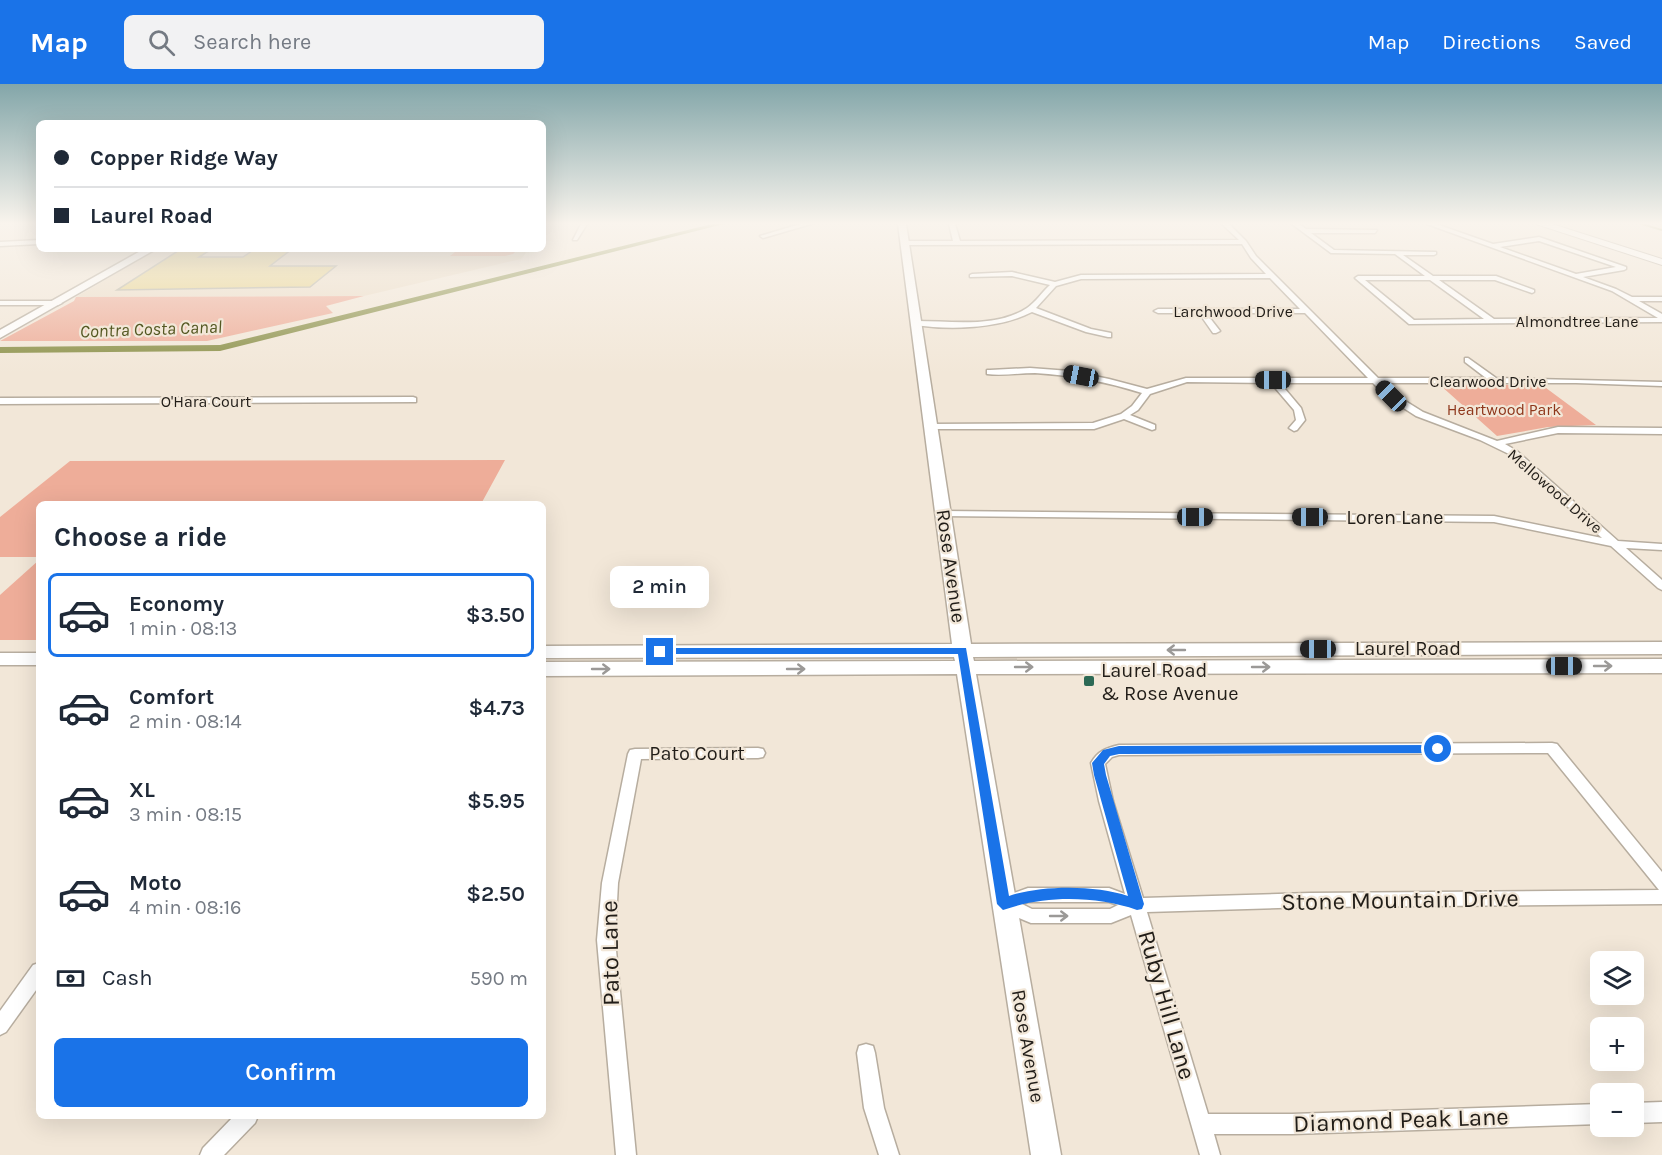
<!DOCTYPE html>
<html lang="en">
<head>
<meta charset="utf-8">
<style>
  :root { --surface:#fff; --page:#f2f2f3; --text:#1f2937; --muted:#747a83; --line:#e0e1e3; --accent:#1a73e8 }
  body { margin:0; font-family:Karla,sans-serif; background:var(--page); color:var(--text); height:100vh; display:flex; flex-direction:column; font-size:22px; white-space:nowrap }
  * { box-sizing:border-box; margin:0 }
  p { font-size:20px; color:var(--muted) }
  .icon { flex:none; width:33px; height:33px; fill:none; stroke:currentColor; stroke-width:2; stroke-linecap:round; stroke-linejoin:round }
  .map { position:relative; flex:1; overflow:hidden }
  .panel { position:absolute; left:36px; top:417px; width:510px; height:618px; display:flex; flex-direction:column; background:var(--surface); border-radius:9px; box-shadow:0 6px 24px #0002 }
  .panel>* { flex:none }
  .hud { position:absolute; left:36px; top:36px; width:510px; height:132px; border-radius:9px; box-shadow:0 6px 24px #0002; display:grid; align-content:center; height:132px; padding:0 18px; background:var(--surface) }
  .controls { position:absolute; left:1590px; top:867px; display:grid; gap:12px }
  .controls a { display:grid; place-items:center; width:54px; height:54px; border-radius:9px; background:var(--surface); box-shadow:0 6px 24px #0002; font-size:30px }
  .end { position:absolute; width:27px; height:27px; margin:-14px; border:8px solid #1a73e8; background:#fff; box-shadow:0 0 0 3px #fff }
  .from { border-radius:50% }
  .bubble { position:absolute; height:42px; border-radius:9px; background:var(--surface); box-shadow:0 6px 24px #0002; font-size:20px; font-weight:600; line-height:42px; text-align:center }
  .car { position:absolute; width:18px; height:36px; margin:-18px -9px; border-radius:8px; box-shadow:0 0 4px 2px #0007; background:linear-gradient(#222 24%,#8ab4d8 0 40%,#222 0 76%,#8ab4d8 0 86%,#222 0) }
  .hud b { display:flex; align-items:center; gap:21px; height:57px; font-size:22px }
  .hud b+b { border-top:2px solid var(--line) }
  .hud i { width:15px; height:15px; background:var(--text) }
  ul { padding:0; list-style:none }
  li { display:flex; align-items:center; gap:18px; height:84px; margin:0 12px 9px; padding:0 6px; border:3px solid transparent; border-radius:9px }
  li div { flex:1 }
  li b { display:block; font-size:22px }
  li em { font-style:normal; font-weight:600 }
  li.on { border-color:var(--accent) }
  li>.icon { width:54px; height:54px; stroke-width:1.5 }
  h2 { padding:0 18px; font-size:27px; line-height:72px }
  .pay { display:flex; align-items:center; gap:15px; height:66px; padding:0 18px; font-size:22px }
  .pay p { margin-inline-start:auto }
  .cta { display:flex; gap:12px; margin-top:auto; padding:12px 18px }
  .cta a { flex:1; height:69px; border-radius:9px; background:var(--accent); color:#fff; font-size:24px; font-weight:600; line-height:69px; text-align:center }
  header { display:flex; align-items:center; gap:36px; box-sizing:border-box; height:84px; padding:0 30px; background:var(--accent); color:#fff }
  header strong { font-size:28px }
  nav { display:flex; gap:33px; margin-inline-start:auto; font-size:21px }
  .search { width:420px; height:54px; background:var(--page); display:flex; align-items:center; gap:15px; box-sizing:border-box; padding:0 21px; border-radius:9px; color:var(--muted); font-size:22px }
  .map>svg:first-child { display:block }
  .built { fill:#ebdcc7 }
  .green { fill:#eead99 }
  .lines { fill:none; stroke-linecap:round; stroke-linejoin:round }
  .stream { stroke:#8c914a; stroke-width:2 }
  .canal { fill:#8c914a; fill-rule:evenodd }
  .building { fill:#e6d188; stroke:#b4b0a0; stroke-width:1.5 }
  .street-casing { stroke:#b7ad9f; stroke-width:3 }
  .secondary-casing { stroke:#b7ad9f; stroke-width:3 }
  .primary-casing { stroke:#b7ad9f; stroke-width:2 }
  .street { fill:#fff; fill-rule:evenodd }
  .secondary { fill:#fff; fill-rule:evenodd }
  .primary { fill:#fff; fill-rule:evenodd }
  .oneway { stroke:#9b9997 }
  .route { fill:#1a73e8 }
  .poi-dot { fill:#2c6955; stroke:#f2e7d8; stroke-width:2 }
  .labels { text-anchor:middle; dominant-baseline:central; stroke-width:4.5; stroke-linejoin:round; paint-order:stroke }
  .far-street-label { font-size:16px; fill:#211d18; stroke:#f2e7d8 }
  .far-park-label { font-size:16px; fill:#8e371b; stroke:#f2e7d8 }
  .far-water-label { font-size:18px; font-style:italic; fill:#545822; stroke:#f2e7d8 }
  .street-label { font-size:20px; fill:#211d18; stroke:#f2e7d8 }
  .poi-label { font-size:20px; fill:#211d18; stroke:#f2e7d8; text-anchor:start }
  .near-street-label { font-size:24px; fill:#211d18; stroke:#f2e7d8 }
</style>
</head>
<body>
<header>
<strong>Map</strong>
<div class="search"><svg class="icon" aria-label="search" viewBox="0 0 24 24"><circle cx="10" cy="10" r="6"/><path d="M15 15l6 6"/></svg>Search here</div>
<nav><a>Map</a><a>Directions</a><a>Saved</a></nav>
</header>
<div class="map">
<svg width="1662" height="1071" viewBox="0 0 1662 1071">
  <rect width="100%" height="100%" fill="#f2e7d8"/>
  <path class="built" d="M 158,165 L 529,165 L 521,175 L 364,212 L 76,213 Z"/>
  <g class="green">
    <path d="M 459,165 L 518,165 L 513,170 L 505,172 L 450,172 Z"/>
    <path d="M 364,212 L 326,222 L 333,229 L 207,257 L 0,257 L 74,217 L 76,213 Z"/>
    <path d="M 1440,301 L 1542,301 L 1596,341 L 1548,343 L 1497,352 Z"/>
    <path d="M 505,376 L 481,420 L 39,420 L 39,473 L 0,473 L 0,433 L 70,377 Z"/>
    <path d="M 39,476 L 39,556 L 0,556 L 0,511 Z"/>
  </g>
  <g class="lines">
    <path class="stream" d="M 1642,140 L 1662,146"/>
    <path class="canal" d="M 712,140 L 724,140 L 220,267 L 0,269 L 0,263 L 220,261 Z"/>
  </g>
  <path class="building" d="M 181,165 L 212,165 L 199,173 L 243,173 L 255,165 L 292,165 L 270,182 L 336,182 L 310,203 L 117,206 Z"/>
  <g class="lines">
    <defs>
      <g id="street">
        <path d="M 581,140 L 587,140 L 577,156 L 573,156 Z"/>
        <path d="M 800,140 L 811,140 L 763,154 L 760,152 Z"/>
        <path d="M 949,140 L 955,140 L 960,157 L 1239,156 L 1222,140 L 1229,140 L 1246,157 L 1256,172 L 1378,294 L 1486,294 L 1465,278 L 1465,274 L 1468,274 L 1496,294 L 1662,298 L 1662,302 L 1576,299 L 1383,299 L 1394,310 L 1423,328 L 1497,357 L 1558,343 L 1662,344 L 1662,350 L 1558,349 L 1505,360 L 1517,367 L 1618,457 L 1662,460 L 1662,466 L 1626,464 L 1662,496 L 1662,506 L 1658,504 L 1611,462 L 1494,438 L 940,432 L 939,430 L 940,428 L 944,427 L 1494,432 L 1602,454 L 1511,371 L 1480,356 L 1416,332 L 1388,314 L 1373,299 L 1280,299 L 1301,324 L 1305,336 L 1297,346 L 1294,347 L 1289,344 L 1296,336 L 1294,326 L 1271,299 L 1187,298 L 1150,310 L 1138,326 L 1130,331 L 1155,341 L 1155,345 L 1152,346 L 1124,335 L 1094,345 L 929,345 L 929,341 L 932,340 L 1093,339 L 1121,330 L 1132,322 L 1142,309 C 1107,298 1071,291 1035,289 C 1019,289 1002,292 987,290 L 987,286 L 990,286 L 1030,284 L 1070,287 L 1109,295 L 1147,305 L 1186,294 L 1368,294 L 1305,229 L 1206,229 L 1220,247 L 1216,249 L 1213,249 L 1199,229 L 1158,229 L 1154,227 L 1158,225 L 1300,225 L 1270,194 L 1081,195 L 1056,202 L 1036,224 L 1091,245 L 1111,249 L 1111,253 L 1108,253 L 1086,248 L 1032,228 C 999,245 951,246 914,241 L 914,237 L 917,237 C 952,237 996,244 1027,224 C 1036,218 1042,208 1050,201 L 1012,192 L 970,193 L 970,191 L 972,190 L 1012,188 L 1055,198 L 1081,191 L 1266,190 L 1251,174 L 1242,160 L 905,161 L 902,159 L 905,157 L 953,157 Z"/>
        <path d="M 1292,140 L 1299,140 L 1306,145 L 1377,146 L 1375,149 L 1311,149 L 1334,166 L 1436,168 L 1436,170 L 1434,171 L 1403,171 L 1433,192 L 1496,192 L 1534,206 L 1534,208 L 1532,209 L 1495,196 L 1439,196 L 1494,235 L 1658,234 L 1612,207 L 1427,140 L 1436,140 L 1493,160 L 1539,153 L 1626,183 L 1626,185 L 1624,186 L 1583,193 L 1616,205 L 1632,213 L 1662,213 L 1662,217 L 1639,217 L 1662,230 L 1662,238 L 1409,240 L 1355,194 L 1358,192 L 1425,192 L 1395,170 L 1331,169 ZM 1539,157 L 1616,183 L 1576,190 L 1500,163 ZM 1365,196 L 1430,196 L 1484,235 L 1414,236 Z"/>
        <path d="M 39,156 L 39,160 L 0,162 L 0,158 Z"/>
        <path d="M 0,217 L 58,217 L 62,219 L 58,221 L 0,221 Z"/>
        <path d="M 413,313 L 416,314 L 416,318 L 0,320 L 0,314 Z"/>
        <path d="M 1552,659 L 1557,660 L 1662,788 L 1662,820 L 1310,823 L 1147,828 L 1208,1030 L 1292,1030 L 1600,1020 L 1600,1040 L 1292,1050 L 1214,1050 L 1220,1071 L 1200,1071 L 1131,831 L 1111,839 L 1031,839 L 997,825 L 995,820 L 997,815 L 1028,804 L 1109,804 L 1125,810 L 1099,717 L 1091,679 C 1098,667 1106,664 1119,661 ZM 1548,669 L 1659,806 L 1310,809 L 1143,814 L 1113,717 L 1105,680 L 1112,673 L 1119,671 ZM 1028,818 L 1109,818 L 1118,821 L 1110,825 L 1032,825 L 1022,820 Z"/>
        <path d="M 758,664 L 763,665 L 765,669 L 763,673 L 758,674 L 641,675 L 618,799 L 615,856 L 636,1071 L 616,1071 L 597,856 L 602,799 L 628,670 L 630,666 L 635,665 Z"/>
        <path d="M 39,879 L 39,902 L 6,948 L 0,951 L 0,927 L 33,881 Z"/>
        <path d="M 866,960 L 873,962 L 875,969 L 884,1024 L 899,1071 L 879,1071 L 864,1024 L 857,969 L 859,962 Z"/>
        <path d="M 1662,1018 L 1662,1038 L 1634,1039 L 1634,1019 Z"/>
        <path d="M 234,1032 L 258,1032 L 255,1039 L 224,1071 L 200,1071 L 203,1064 Z"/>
      </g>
      <g id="secondary">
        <path d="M 898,140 L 906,140 L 971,560 L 1662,558 L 1662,570 L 973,573 L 974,577 L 1662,575 L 1662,589 L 976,590 L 1061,1071 L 1031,1071 L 957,590 L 543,592 L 543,578 L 955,577 L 954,573 L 543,574 L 543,562 L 952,560 Z"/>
        <path d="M 144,165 L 156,165 L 0,254 L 0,246 Z"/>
        <rect x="0" y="569" width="39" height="12"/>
      </g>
      <path id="primary" d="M 1536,140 L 1552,140 L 1662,175 L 1662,181 Z"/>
    </defs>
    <use href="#street" class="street-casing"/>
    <use href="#secondary" class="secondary-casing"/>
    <use href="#primary" class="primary-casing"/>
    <use href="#street" class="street"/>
    <use href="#secondary" class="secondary"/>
    <use href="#primary" class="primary"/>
  </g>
  <defs><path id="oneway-shaft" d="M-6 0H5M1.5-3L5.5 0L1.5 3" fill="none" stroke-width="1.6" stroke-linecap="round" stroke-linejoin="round" transform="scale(1.5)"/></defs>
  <g class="oneway">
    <use href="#oneway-shaft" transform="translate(1176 566) rotate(180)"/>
    <use href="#oneway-shaft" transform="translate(1603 582)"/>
    <use href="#oneway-shaft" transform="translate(1024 583)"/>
    <use href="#oneway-shaft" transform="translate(1261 583)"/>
    <use href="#oneway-shaft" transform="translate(601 585)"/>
    <use href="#oneway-shaft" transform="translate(796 585)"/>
    <use href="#oneway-shaft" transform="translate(1059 832)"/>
  </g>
  <linearGradient id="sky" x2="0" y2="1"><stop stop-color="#83a6a9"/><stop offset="0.48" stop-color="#f9f4ed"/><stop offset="1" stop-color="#f9f4ed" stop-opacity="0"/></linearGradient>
  <rect width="1662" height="290" fill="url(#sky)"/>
  <path class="route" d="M 660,564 L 966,564 L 1009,812 C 1041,801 1096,801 1128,812 L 1094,691 L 1092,679 L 1103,666 L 1119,662 L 1438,661 L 1444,665 L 1438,669 L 1119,670 L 1110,672 L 1104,680 L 1106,691 L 1144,820 L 1142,825 L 1137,826 C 1096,812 1045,811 1003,826 L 997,820 L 958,570 L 656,570 L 656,565 Z"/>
  <rect class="poi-dot" x="1083" y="591" width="12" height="12" rx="3"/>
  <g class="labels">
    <g class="far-street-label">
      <text x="1233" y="227">Larchwood Drive</text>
      <text x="1577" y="237">Almondtree Lane</text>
      <text x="1488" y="297">Clearwood Drive</text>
      <text x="206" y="317">O'Hara Court</text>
      <text transform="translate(1555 407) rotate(41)">Mellowood Drive</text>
    </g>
    <g class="far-park-label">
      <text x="1504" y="325">Heartwood Park</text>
    </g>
    <g class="far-water-label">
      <text transform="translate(151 245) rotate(-2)">Contra Costa Canal</text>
    </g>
    <g class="street-label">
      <text x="1395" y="433">Loren Lane</text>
      <text transform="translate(951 482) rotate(82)">Rose Avenue</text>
      <text x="1408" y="564">Laurel Road</text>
      <text x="697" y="669">Pato Court</text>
      <text transform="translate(1028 962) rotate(80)">Rose Avenue</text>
    </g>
    <g class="poi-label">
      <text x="1101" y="586">Laurel Road<tspan x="1101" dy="23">&amp; Rose Avenue</tspan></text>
    </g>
    <g class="near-street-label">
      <text transform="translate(1400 816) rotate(-1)">Stone Mountain Drive</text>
      <text transform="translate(610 869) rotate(-91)">Pato Lane</text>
      <text transform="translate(1167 921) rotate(74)">Ruby Hill Lane</text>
      <text transform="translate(1401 1036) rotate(-2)">Diamond Peak Lane</text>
    </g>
  </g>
</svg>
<div class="controls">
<a><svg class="icon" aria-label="layers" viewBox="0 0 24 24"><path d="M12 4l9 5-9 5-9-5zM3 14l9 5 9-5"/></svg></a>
<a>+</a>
<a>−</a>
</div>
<i class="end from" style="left:1438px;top:665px"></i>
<i class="end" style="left:660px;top:568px"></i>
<div class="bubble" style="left:610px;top:482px;width:99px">2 min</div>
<i class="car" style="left:1081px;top:292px;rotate:281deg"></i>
<i class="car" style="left:1273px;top:296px;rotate:270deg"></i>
<i class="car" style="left:1391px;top:312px;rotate:315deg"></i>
<i class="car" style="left:1195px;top:433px;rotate:90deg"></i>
<i class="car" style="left:1310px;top:433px;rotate:270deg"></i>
<i class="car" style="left:1318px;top:565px;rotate:270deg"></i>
<i class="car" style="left:1564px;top:582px;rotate:90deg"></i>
<div class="hud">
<b><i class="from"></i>Copper Ridge Way</b>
<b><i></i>Laurel Road</b>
</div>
<section class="panel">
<h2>Choose a ride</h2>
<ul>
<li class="on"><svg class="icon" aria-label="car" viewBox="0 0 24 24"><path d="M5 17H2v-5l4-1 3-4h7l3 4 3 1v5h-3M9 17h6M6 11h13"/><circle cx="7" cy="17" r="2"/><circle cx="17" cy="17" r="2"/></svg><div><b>Economy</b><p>1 min · 08:13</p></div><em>$3.50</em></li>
<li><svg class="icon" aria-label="car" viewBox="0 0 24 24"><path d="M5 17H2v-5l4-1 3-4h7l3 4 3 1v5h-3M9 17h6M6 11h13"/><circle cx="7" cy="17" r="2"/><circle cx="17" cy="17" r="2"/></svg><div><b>Comfort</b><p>2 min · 08:14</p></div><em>$4.73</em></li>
<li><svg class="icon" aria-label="car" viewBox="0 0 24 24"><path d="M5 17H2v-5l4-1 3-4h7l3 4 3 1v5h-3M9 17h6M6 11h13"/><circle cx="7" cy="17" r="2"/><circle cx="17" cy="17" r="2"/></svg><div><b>XL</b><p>3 min · 08:15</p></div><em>$5.95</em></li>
<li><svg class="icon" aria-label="car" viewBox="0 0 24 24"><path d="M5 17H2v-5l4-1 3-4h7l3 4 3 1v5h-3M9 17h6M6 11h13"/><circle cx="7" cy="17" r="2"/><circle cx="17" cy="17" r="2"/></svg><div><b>Moto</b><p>4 min · 08:16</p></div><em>$2.50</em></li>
</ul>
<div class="pay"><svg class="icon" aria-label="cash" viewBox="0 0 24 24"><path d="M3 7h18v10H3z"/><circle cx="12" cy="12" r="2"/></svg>Cash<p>590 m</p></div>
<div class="cta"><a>Confirm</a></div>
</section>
</div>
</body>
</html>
